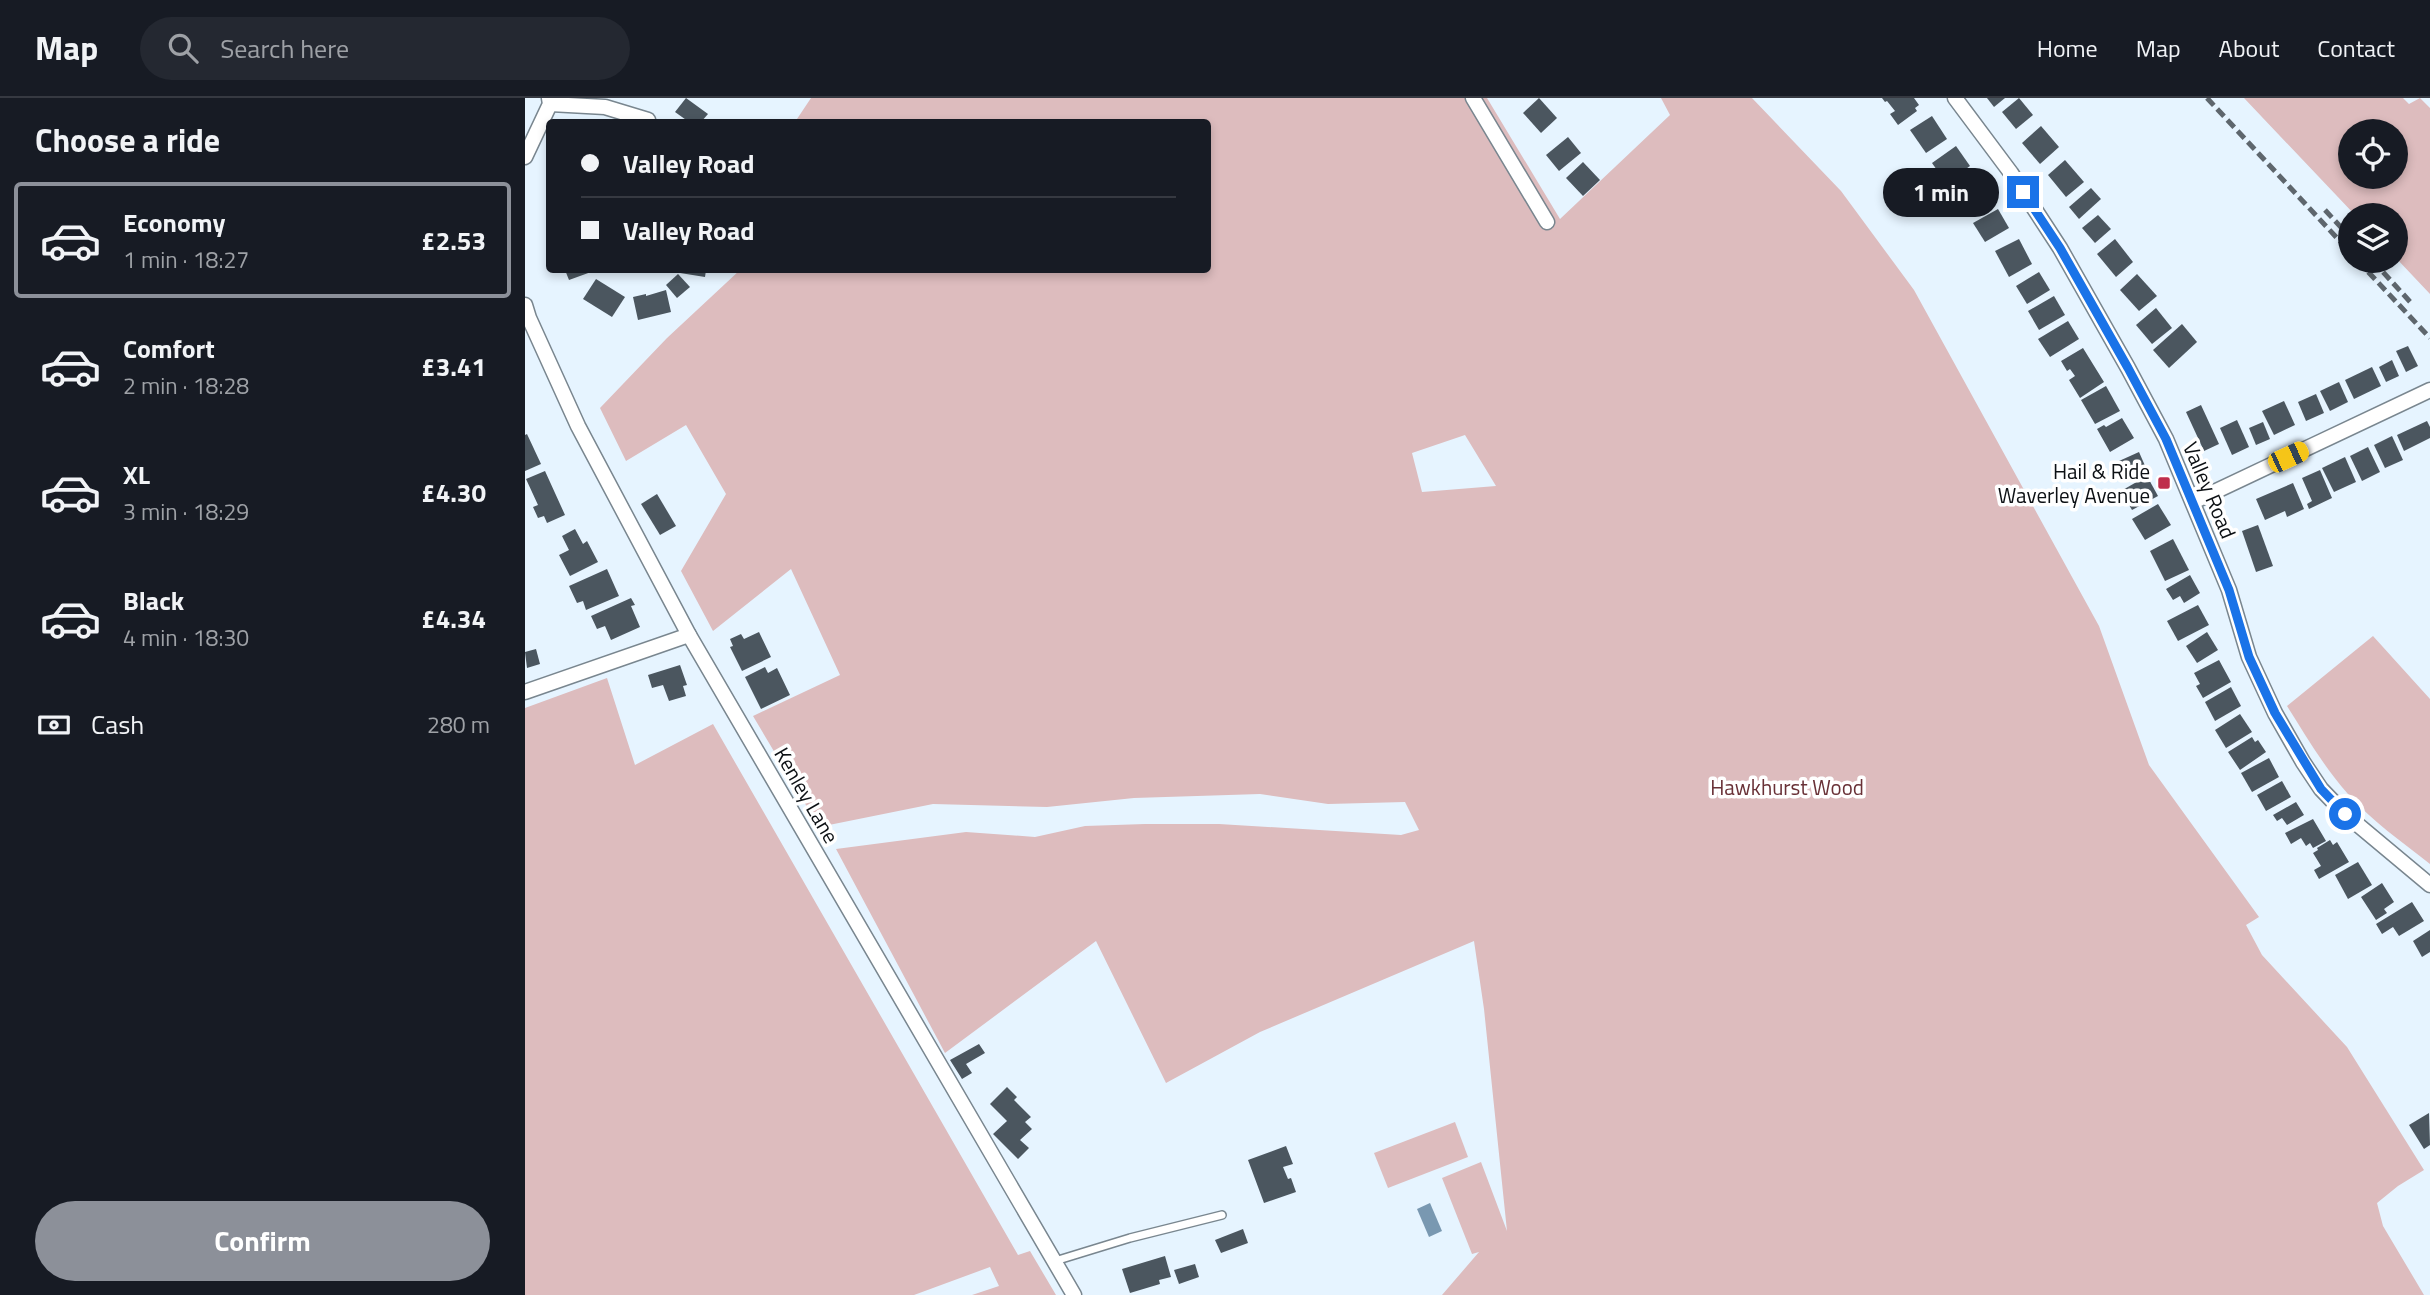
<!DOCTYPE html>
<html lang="en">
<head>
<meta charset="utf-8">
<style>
  :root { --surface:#171b24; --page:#242831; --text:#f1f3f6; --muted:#9ea1a6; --line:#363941; --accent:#8c9099 }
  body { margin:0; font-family:"Titillium Web",sans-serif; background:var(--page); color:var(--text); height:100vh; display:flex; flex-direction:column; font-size:26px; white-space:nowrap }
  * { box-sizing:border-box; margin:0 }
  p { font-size:23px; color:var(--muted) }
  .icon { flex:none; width:38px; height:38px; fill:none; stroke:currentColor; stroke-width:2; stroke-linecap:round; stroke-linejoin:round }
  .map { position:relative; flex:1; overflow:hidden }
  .details { display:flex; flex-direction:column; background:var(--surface); width:525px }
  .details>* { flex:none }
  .banner { position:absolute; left:21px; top:21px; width:665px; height:154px; border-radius:7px; box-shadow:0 4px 10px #0003; display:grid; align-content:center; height:154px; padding:0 35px; background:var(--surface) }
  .tools { position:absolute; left:1813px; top:21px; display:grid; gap:14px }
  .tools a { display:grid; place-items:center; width:70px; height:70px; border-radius:50%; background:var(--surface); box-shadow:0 4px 10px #0003; font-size:35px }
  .end { position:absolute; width:32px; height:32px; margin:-16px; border:9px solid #1a73e8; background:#fff; box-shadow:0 0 0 4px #fff }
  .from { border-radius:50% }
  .bubble { position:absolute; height:49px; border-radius:24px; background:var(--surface); box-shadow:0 4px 10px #0003; font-size:23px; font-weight:700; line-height:49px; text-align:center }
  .car { position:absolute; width:21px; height:42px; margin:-21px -10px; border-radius:9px; box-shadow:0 0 5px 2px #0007; background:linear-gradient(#f5c518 24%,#345 0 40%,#f5c518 0 76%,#345 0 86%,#f5c518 0) }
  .banner b { display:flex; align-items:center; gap:24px; height:66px; font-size:26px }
  .banner b+b { border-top:2px solid var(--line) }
  .banner i { width:18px; height:18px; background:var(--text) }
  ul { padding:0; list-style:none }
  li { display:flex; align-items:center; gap:21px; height:116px; margin:0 14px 10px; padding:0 21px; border:4px solid transparent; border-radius:7px }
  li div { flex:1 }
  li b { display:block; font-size:26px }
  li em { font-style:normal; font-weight:700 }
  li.current { border-color:var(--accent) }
  li>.icon { width:63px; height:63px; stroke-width:1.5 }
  h2 { padding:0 35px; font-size:32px; line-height:84px }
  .pay { display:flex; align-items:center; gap:18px; height:77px; padding:0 35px; font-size:26px }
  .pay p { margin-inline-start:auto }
  .cta { display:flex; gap:14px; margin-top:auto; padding:14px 35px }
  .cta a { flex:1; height:80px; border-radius:42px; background:var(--accent); color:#fff; font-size:28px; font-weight:700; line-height:80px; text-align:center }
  header { display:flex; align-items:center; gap:42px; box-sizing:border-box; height:98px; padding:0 35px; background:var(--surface); border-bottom:2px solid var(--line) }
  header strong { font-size:33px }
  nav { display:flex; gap:38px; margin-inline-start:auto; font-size:24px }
  .search { width:490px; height:63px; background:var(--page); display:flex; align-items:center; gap:18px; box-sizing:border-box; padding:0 24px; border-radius:38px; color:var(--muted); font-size:26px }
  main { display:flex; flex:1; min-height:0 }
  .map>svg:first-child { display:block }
  .green { fill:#ddbcbe; fill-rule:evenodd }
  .water { fill:#7998b1 }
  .building { fill:#4b565f }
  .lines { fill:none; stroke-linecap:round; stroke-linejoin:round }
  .service-casing { stroke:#79868f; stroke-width:10 }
  .minor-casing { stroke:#79868f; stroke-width:17 }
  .service { stroke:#fff; stroke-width:7 }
  .minor { stroke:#fff; stroke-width:14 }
  .rail { stroke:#5e666d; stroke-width:5; stroke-dasharray:10 5; stroke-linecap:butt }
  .route { stroke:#1a73e8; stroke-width:9 }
  .poi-dot { fill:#bf2e4c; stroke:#fff; stroke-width:2.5 }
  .labels { text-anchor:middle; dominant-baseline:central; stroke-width:7; stroke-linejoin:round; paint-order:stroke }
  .poi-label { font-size:21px; fill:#0c1014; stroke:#fff; text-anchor:end }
  .street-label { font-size:21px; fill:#0c1014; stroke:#fff }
  .park-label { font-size:21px; fill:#693137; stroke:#fff }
</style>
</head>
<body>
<header>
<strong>Map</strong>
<div class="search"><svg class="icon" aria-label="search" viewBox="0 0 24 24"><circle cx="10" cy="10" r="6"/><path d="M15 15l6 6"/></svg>Search here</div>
<nav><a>Home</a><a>Map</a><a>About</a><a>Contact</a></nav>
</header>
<main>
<section class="details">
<h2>Choose a ride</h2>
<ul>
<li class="current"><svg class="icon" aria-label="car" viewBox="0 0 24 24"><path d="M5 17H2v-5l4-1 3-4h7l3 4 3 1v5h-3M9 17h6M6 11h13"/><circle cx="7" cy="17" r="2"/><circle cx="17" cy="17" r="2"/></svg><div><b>Economy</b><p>1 min · 18:27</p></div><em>£2.53</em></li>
<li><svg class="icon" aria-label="car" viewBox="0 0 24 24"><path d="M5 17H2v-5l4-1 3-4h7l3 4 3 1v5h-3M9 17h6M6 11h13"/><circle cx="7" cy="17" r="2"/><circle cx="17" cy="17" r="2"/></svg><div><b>Comfort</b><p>2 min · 18:28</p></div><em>£3.41</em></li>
<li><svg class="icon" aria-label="car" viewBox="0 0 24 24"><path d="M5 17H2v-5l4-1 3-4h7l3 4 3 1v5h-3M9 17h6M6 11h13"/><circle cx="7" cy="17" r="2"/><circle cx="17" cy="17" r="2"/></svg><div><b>XL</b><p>3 min · 18:29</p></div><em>£4.30</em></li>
<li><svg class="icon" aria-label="car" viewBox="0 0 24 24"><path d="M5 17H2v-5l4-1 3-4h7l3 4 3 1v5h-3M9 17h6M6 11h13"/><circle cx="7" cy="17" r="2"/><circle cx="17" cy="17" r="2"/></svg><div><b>Black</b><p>4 min · 18:30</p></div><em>£4.34</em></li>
</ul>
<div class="pay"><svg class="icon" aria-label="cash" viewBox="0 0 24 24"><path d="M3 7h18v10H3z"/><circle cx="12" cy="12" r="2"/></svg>Cash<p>280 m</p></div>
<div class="cta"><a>Confirm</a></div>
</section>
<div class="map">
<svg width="1905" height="1197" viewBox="0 0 1905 1197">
  <rect width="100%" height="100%" fill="#e6f4ff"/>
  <g class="green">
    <path d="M 286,0 L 962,0 L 1035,121 L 1145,17 L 1136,0 L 1227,0 L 1316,93 L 1389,192 L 1574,528 L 1624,667 L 1734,819 L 1721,827 L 1737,857 L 1822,949 L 1899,1072 L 1873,1088 L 1852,1105 L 1858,1128 L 1899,1197 L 917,1197 L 954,1154 L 947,1156 L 917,1080 L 956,1064 L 982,1133 L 959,911 L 949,843 L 735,934 L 641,985 L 571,843 L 420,955 L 311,751 L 441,734 L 510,739 L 560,728 L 620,726 L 694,726 L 876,737 L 894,732 L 880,704 L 803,706 L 735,696 L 609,700 L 522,709 L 408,706 L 294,729 L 228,618 L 315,577 L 266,471 L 188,533 L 156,473 L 201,396 L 161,327 L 101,363 L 75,310 L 142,240 L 215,172 L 682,172 L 682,24 L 270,24 ZM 940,337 L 971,388 L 897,394 L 887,355 Z"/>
    <path d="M 1719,0 L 1878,0 L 1884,6 L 1895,0 L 1905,10 L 1905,196 L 1871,160 L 1871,117 L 1830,117 ZM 1825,33 L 1871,33 L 1871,79 L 1825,79 Z"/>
    <path d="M 1848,538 L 1905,601 L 1905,766 C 1877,744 1847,723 1823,696 C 1799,669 1781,638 1762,608 Z"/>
    <path d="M 82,580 L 110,667 L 188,626 L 493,1157 L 505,1153 L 531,1197 L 447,1197 L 474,1188 L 465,1169 L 389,1197 L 0,1197 L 0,610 Z"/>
    <path d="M 930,1024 L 943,1059 L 863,1090 L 849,1055 Z"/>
  </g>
  <path class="water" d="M 905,1105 L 917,1133 L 904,1139 L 892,1111 Z"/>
  <g class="building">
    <path d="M 161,0 L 183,16 L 176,24 L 164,24 L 150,14 Z"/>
    <path d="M 1014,0 L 1032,20 L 1016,35 L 998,15 Z"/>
    <path d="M 1357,0 L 1389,0 L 1394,7 L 1390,10 L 1392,13 L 1373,27 L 1365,16 L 1370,13 L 1362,3 L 1360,4 Z"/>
    <path d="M 1462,0 L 1480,0 L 1469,9 Z"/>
    <path d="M 1494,0 L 1508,17 L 1491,31 L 1477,14 Z"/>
    <path d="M 1407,18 L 1422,41 L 1401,55 L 1385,32 Z"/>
    <path d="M 1516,28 L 1534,49 L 1515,66 L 1497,45 Z"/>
    <path d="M 1043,39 L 1056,55 L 1034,73 L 1021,57 Z"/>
    <path d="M 1431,48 L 1445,68 L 1421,85 L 1407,65 Z"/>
    <path d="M 1540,62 L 1559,84 L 1541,99 L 1523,77 Z"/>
    <path d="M 1058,64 L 1075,82 L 1058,98 L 1041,80 Z"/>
    <path d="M 1448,81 L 1464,103 L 1443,117 L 1428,94 Z"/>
    <path d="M 1566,90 L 1576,101 L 1554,121 L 1544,109 Z"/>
    <path d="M 1473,111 L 1484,130 L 1460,144 L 1448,125 Z"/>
    <path d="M 1573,117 L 1586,131 L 1570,145 L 1557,130 Z"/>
    <path d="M 1494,141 L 1507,166 L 1484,179 L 1470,153 Z"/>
    <path d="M 1590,141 L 1608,164 L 1591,179 L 1572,156 Z"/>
    <path d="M 40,172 L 65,172 L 66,174 L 44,182 Z"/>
    <path d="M 156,172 L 181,172 L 180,179 L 155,175 Z"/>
    <path d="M 1514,174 L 1525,192 L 1502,206 L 1491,188 Z"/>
    <path d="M 153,176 L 165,189 L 152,200 L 141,187 Z"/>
    <path d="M 1612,176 L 1632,198 L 1614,213 L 1595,192 Z"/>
    <path d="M 71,181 L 100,199 L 87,219 L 58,201 Z"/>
    <path d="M 141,192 L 146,214 L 113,222 L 108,199 L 121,196 L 121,198 Z"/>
    <path d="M 1529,198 L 1540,217 L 1514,232 L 1503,213 Z"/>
    <path d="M 1631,210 L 1647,230 L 1627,246 L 1611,227 Z"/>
    <path d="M 1543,223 L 1554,241 L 1525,259 L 1513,241 Z"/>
    <path d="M 1657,226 L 1672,244 L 1644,270 L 1628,252 Z"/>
    <path d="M 1883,248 L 1893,268 L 1881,274 L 1871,253 Z"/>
    <path d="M 1558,250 L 1579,284 L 1555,300 L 1544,282 L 1550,278 L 1545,271 L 1542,273 L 1536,263 Z"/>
    <path d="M 1867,262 L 1874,278 L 1861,284 L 1854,269 Z"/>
    <path d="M 1847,269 L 1856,288 L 1829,301 L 1820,282 Z"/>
    <path d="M 1814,284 L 1823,304 L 1805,313 L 1795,293 Z"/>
    <path d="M 1581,288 L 1595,313 L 1570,326 L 1556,302 Z"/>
    <path d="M 1791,296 L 1799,315 L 1781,323 L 1773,304 Z"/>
    <path d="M 1759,303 L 1770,327 L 1749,337 L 1737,313 Z"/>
    <path d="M 1676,307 L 1694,346 L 1679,353 L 1661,314 Z"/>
    <path d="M 1597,320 L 1609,340 L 1585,354 L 1572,331 L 1579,327 L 1581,329 Z"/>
    <path d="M 1712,322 L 1724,349 L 1707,357 L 1695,330 Z"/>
    <path d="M 1902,323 L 1905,329 L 1905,340 L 1879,353 L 1872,337 Z"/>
    <path d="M 1738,324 L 1745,341 L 1731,347 L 1724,330 Z"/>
    <path d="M 2,336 L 16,366 L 0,373 L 0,337 Z"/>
    <path d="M 1867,338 L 1878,362 L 1860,370 L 1849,347 Z"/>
    <path d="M 1843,349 L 1855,374 L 1837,383 L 1825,358 Z"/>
    <path d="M 1614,354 L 1621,370 L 1601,379 L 1594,363 Z"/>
    <path d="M 1820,359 L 1831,384 L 1809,394 L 1797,370 Z"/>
    <path d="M 1795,372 L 1807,400 L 1784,411 L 1782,406 L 1787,403 L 1777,380 Z"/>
    <path d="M 20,373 L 40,417 L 22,425 L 19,418 L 13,420 L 8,409 L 13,407 L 1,381 Z"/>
    <path d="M 1622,378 L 1633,398 L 1607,412 L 1596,393 Z"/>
    <path d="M 1768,385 L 1779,411 L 1762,419 L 1760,413 L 1740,422 L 1731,401 Z"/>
    <path d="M 132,396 L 151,428 L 135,437 L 116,406 Z"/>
    <path d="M 1633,406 L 1646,427 L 1620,442 L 1607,421 Z"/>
    <path d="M 1733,427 L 1748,468 L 1731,474 L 1717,433 Z"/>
    <path d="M 50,431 L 58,446 L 62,443 L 73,464 L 45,478 L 34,457 L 44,452 L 37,438 Z"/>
    <path d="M 1648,441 L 1664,472 L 1640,483 L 1625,453 Z"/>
    <path d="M 82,471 L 94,498 L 61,512 L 58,503 L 52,505 L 44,488 Z"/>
    <path d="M 1665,477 L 1675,495 L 1659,505 L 1655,498 L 1648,502 L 1641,491 Z"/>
    <path d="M 106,500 L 110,507 L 106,508 L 115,529 L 86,542 L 80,528 L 72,531 L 66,518 Z"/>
    <path d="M 1673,507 L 1684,527 L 1653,543 L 1642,523 Z"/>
    <path d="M 234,534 L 246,559 L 217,573 L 205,549 L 208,548 L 205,541 L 216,536 L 219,541 Z"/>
    <path d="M 1682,534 L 1693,552 L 1672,565 L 1661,548 Z"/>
    <path d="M 11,551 L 15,566 L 2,570 L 0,554 Z"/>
    <path d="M 1694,562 L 1706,584 L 1678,600 L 1671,588 L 1675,586 L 1669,575 Z"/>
    <path d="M 155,567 L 162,587 L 158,588 L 161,598 L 144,603 L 138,587 L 127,590 L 123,577 Z"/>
    <path d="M 240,569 L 243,575 L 252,570 L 265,597 L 236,611 L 220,579 Z"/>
    <path d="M 1706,589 L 1716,608 L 1690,623 L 1680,604 Z"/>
    <path d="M 1715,616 L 1727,634 L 1701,650 L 1690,632 Z"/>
    <path d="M 1727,639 L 1730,644 L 1733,642 L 1741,654 L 1715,672 L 1703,654 Z"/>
    <path d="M 1744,660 L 1754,679 L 1727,694 L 1716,675 Z"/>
    <path d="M 1757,683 L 1766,699 L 1741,713 L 1732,697 Z"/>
    <path d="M 1771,704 L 1779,717 L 1762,727 L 1757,720 L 1752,723 L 1748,717 Z"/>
    <path d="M 1788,721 L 1801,743 L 1788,750 L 1785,745 L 1781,748 L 1776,740 L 1766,746 L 1760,735 Z"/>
    <path d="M 1805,742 L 1808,747 L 1812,744 L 1824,764 L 1794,781 L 1789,772 L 1796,768 L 1788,755 L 1793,752 L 1792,750 Z"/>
    <path d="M 1833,764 L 1847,787 L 1823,801 L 1810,777 Z"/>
    <path d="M 1857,785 L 1869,804 L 1859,811 L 1862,815 L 1851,822 L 1836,799 Z"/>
    <path d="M 1887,804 L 1899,823 L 1874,838 L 1868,829 L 1857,836 L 1851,826 Z"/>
    <path d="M 1905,832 L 1905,854 L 1897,859 L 1888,843 Z"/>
    <path d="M 454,946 L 460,955 L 441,966 L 447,975 L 437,981 L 425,962 Z"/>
    <path d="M 482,989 L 492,999 L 489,1002 L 506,1019 L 500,1024 L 507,1031 L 495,1042 L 504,1050 L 493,1061 L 468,1036 L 482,1023 L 465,1006 Z"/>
    <path d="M 1904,1015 L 1905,1047 L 1899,1051 L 1884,1027 Z"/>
    <path d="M 761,1048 L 768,1066 L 758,1069 L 763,1081 L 766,1080 L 771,1094 L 739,1105 L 723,1062 Z"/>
    <path d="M 718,1131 L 723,1145 L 696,1155 L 690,1142 Z"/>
    <path d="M 640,1158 L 646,1179 L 634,1182 L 635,1186 L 605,1195 L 597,1171 Z"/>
    <path d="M 670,1166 L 674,1179 L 654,1186 L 649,1172 Z"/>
  </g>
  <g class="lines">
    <defs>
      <path id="service" d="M 530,1163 L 605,1140 L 697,1117"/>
      <g id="minor">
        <path d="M 948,0 L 1022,124"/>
        <path d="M 1430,0 L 1486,75 L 1535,150 L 1603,270 L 1641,341 L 1704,492 L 1724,559 L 1750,615 L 1778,664 L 1796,691 L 1820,716 L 1905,787"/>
        <path d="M 25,6 L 80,9 L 123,22 L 121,24"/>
        <path d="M 0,59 L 25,6 L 24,0"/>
        <path d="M 0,207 L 4,220 L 53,328 L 164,537 L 549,1197"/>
        <path d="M 1668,404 L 1905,292"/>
        <path d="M 0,594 L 164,537"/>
      </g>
    </defs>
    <use href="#service" class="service-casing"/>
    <use href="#minor" class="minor-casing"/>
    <use href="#service" class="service"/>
    <use href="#minor" class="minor"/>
    <g class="rail">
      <path d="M 1682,0 L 1825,154"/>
      <path d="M 1800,112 L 1825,139"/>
      <path d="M 1833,163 L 1905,240"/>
      <path d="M 1848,163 L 1888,207"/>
    </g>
  </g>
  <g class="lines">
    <path class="route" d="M 1498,94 L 1535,150 L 1603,270 L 1641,341 L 1704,492 L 1724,559 L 1750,615 L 1796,691 L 1820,716"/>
  </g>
  <rect class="poi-dot" x="1632" y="378" width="14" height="14" rx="3.5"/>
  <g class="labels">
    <g class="poi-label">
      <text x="1625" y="373">Hail &amp; Ride<tspan x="1625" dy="24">Waverley Avenue</tspan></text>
    </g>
    <g class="street-label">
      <text transform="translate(1685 392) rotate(67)">Valley Road</text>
      <text transform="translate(282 697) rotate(60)">Kenley Lane</text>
    </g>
    <g class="park-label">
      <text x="1262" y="689">Hawkhurst Wood</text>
    </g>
  </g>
</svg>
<div class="tools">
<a><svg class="icon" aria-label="locate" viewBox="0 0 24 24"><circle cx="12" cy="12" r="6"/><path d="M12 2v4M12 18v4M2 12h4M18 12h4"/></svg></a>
<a><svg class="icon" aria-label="layers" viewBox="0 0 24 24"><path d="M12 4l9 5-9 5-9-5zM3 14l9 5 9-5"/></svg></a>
</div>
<i class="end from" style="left:1820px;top:716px"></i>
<i class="end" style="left:1498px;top:94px"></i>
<div class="bubble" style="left:1358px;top:70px;width:116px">1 min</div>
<i class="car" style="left:1763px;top:359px;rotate:65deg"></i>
<div class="banner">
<b><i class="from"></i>Valley Road</b>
<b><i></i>Valley Road</b>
</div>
</div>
</main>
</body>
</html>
